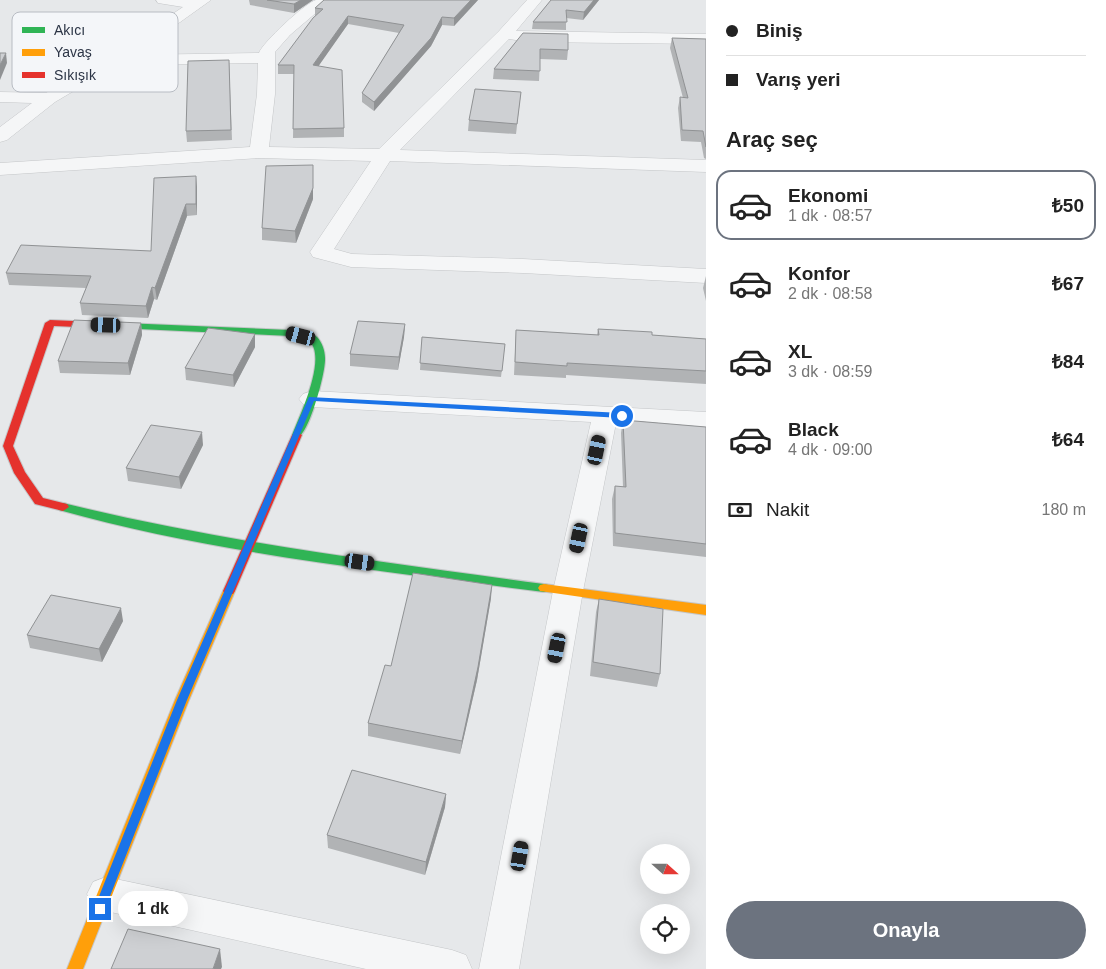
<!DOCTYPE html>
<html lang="tr">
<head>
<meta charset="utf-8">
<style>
  :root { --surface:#fff; --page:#f6f6f6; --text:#222; --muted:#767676; --line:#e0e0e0; --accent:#6c737f }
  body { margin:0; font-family:Helvetica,sans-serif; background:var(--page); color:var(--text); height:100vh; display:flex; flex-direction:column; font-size:19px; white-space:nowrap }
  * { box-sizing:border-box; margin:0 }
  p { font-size:16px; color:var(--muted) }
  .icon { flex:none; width:28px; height:28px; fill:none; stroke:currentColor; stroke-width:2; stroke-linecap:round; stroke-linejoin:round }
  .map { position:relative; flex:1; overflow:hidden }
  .details { display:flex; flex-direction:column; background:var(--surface); width:400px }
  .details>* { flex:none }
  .banner { display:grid; align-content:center; height:110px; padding:0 20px; background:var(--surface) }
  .needle { width:32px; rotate:111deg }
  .tools { position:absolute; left:640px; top:844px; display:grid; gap:10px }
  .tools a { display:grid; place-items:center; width:50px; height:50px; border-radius:50%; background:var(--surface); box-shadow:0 5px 20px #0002; font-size:25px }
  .end { position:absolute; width:22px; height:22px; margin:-11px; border:6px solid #1a73e8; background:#fff; box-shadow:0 0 0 2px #fff }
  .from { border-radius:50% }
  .bubble { position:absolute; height:35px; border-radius:18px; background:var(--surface); box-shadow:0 5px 20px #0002; font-size:16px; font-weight:800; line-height:35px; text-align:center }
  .car { position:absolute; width:15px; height:30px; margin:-15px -8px; border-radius:6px; box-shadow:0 0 4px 1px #0007; background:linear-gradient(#222 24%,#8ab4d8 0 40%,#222 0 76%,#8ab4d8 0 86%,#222 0) }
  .banner b { display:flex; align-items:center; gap:18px; height:48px; font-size:19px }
  .banner b+b { border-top:1px solid var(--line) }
  .banner i { width:12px; height:12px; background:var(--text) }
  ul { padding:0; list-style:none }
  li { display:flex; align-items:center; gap:15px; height:70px; margin:0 10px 8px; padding:0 10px; border:2px solid transparent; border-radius:15px }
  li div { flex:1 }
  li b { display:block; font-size:19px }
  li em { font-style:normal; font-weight:800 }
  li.active { border-color:var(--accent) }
  li>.icon { width:45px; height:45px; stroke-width:1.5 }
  h2 { padding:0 20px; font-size:22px; line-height:60px }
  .pay { display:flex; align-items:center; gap:12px; height:55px; padding:0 20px; font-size:19px }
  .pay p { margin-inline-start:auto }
  .cta { display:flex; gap:10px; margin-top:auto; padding:10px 20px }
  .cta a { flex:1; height:58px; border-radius:30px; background:var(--accent); color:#fff; font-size:20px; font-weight:800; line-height:58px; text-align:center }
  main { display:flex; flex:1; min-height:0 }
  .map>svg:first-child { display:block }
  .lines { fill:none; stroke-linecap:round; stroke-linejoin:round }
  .street-casing { stroke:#c4c6c8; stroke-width:1 }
  .fast-casing { stroke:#c4c6c8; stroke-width:2 }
  .slow-casing { stroke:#c4c6c8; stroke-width:2 }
  .jam-casing { stroke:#c4c6c8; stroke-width:2 }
  .street { fill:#f5f6f7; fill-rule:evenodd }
  .fast { fill:#30b455; fill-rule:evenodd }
  .slow { fill:#ff9f0a; fill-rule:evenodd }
  .jam { fill:#e5322d; fill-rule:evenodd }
  .wall { fill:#b1b3b5 }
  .shaded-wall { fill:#909294 }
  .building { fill:#ced0d3; stroke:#909294 }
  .route { fill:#1a73e8 }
  .key { fill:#f4f6f9; stroke:#b8bcc3; stroke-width:1 }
  .key-label { font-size:14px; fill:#2b3445 }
</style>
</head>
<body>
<main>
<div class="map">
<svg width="706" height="969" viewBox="0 0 706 969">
  <rect width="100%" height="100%" fill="#e6e8ea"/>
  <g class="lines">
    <defs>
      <g id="street">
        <path d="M 156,0 L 211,0 L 134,55 L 259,53 C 262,43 305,3 316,0 C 320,0 327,0 331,0 L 290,35 L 275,52 L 275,94 L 269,147 L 379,149 L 499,31 L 527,0 L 542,0 L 516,31 L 706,34 L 706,44 L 529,42 L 509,39 L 400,150 L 706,160 L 706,172 L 390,161 L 334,249 L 352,254 L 523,259 L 706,269 L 706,283 L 523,273 L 351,267 L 313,257 L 310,252 L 371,161 L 259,158 L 0,175 L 0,163 L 250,147 L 257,94 L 258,63 L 139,65 L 121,63 L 55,102 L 7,140 L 0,142 L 0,127 L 32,103 L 0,102 L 0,92 L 46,93 L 112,55 L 183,7 L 158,3 Z"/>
        <path d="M 312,391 L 706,412 L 706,428 L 616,423 L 583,591 L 519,969 L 479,969 L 553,591 L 591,422 L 312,407 L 303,404 L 299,399 L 303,394 Z"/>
        <path d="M 106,877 L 452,950 L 466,955 L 472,969 L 366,969 L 106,911 L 93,906 L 87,894 L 93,882 Z"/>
      </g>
      <g id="fast">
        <path d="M 99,322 L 290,330 C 298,331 310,331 317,337 C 322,342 325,351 325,358 C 326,372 309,435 297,438 L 292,435 C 299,417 328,357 309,341 C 304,337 296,337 290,336 L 96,327 L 94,325 Z"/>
        <path d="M 63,503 C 221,542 382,562 544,584 L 548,585 L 550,588 L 548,591 L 544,592 C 382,571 217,554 59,510 L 57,507 Z"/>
      </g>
      <g id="slow">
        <path d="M 544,584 L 706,605 L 706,615 L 540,591 L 538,588 L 540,585 Z"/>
        <path d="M 229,587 L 233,588 L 235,591 L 189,700 L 83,969 L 67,969 L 175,700 L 223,591 L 225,588 Z"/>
      </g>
      <g id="jam">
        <path d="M 50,320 L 99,322 L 104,325 L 99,328 L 54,326 L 13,446 L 25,472 L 43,498 L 67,504 L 69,507 L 63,511 L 35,504 L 14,473 L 3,446 L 45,323 Z"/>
        <path d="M 297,432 L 302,435 L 235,591 L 233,594 L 225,594 L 223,591 L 292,435 Z"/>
      </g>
    </defs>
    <use href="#street" class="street-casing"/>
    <use href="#fast" class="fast-casing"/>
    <use href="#slow" class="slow-casing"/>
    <use href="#jam" class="jam-casing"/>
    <use href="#street" class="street"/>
    <use href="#fast" class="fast"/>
    <use href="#slow" class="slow"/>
    <use href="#jam" class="jam"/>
  </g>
  <g class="wall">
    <path d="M 249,0 L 313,0 L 294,13 L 250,5 Z"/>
    <path d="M 324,0 L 478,0 L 454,26 L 442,25 L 431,46 L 374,111 L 362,102 L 362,93 L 399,33 L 348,24 L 318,66 L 344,128 L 344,137 L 293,138 L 294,74 L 278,74 L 278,65 L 315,16 L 315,8 Z"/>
    <path d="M 551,0 L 599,0 L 583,20 L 566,18 L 566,30 L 532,29 L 533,22 Z"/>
    <path d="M 523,33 L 568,50 L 567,60 L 540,59 L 539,81 L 493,79 L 494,69 Z"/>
    <path d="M 672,38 L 706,39 L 706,159 L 704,158 L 701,142 L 681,141 L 678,108 L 680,97 L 683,98 L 670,48 Z"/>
    <path d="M 229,60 L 232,140 L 187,142 L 186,131 Z"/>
    <path d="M 521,92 L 516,134 L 468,131 L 469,120 Z"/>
    <path d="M 197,187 L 197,215 L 187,216 L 157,300 L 154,299 L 148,318 L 82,315 L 80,303 L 86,288 L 9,285 L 6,273 L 151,251 Z"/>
    <path d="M 313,199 L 296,243 L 262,240 L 262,228 Z"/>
    <path d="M 706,276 L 706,301 L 703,288 Z"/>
    <path d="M 141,323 L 142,335 L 130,375 L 60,373 L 58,361 Z"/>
    <path d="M 405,324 L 404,337 L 398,370 L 350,366 L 350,354 Z"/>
    <path d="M 598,329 L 652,335 L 706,339 L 706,384 L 566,375 L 566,378 L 514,375 L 516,330 L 597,335 Z"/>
    <path d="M 255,334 L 255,347 L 234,387 L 186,380 L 185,368 Z"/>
    <path d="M 422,337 L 505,344 L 501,377 L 420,370 Z"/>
    <path d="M 623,420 L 706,427 L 706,557 L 613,546 L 612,499 L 615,486 L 623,487 L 621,433 Z"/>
    <path d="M 203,445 L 181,489 L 128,481 L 126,468 Z"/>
    <path d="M 491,598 L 477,680 L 460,754 L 368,736 L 368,723 L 391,666 Z"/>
    <path d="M 599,599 L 660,674 L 657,687 L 590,676 L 596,612 Z"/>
    <path d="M 123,621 L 102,662 L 30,648 L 27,635 Z"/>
    <path d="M 446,794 L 445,807 L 425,875 L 328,848 L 327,835 Z"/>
  </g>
  <g class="shaded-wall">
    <path d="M 301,0 L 313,0 L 294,13 L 294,4 Z"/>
    <path d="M 471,0 L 478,0 L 454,26 L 454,18 Z"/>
    <path d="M 594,0 L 599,0 L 583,20 L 584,12 Z"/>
    <path d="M 348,16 L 348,24 L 313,74 L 313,65 Z"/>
    <path d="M 442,17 L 442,25 L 431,46 L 374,111 L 374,102 Z"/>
    <path d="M 6,53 L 7,63 L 0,80 L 0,65 Z"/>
    <path d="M 313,165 L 313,199 L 296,243 L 295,231 Z"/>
    <path d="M 196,176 L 197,187 L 197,215 L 196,204 Z"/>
    <path d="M 186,204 L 187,216 L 157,300 L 155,288 Z"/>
    <path d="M 152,287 L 154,299 L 148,318 L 146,306 Z"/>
    <path d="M 141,323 L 142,335 L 130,375 L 128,363 Z"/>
    <path d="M 405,324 L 404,337 L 398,370 L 399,357 Z"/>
    <path d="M 255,334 L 255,347 L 234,387 L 233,375 Z"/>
    <path d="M 202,432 L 203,445 L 181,489 L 179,477 Z"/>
    <path d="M 492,585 L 491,598 L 477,680 L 460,754 L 462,741 Z"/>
    <path d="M 121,608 L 123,621 L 102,662 L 99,649 Z"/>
    <path d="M 446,794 L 445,807 L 425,875 L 426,862 Z"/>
    <path d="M 220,949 L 222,967 L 221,969 L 213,969 Z"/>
  </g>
  <g class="building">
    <path d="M 267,0 L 301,0 L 294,4 Z"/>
    <path d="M 324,0 L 471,0 L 454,18 L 442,17 L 431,38 L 374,102 L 362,93 L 404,25 L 348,16 L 313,65 L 342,70 L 344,128 L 293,129 L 294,65 L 278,65 L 313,18 L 323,9 L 315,8 Z"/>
    <path d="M 551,0 L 594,0 L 584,12 L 566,10 L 567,22 L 533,22 Z"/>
    <path d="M 523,33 L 568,34 L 568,50 L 540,49 L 540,71 L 494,69 Z"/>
    <path d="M 672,38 L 706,39 L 706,147 L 703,131 L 682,130 L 680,97 L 688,98 Z"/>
    <path d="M 0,53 L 6,53 L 0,65 Z"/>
    <path d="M 229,60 L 231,130 L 186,131 L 188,61 Z"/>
    <path d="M 475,89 L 521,92 L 517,124 L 469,120 Z"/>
    <path d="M 313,165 L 313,188 L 295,231 L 262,228 L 266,166 Z"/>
    <path d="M 196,176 L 196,204 L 186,204 L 155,288 L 152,287 L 146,306 L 80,303 L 91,276 L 6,273 L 21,245 L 151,251 L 154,178 Z"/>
    <path d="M 74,320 L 141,323 L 128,363 L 58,361 Z"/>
    <path d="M 358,321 L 405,324 L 399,357 L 350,354 Z"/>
    <path d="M 208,328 L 255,334 L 233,375 L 185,368 Z"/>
    <path d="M 598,329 L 652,332 L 652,335 L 706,339 L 706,371 L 567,363 L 567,366 L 515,362 L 516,330 L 599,335 Z"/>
    <path d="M 422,337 L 505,344 L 502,371 L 420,363 Z"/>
    <path d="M 623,420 L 706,427 L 706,544 L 615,533 L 615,486 L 626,487 Z"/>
    <path d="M 151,425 L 202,432 L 179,477 L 126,468 Z"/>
    <path d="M 413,573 L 492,585 L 478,667 L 462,741 L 368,723 L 385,665 L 391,666 Z"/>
    <path d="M 51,595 L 121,608 L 99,649 L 27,635 Z"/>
    <path d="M 599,599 L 663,609 L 660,674 L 593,662 Z"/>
    <path d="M 352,770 L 446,794 L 426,862 L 327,835 Z"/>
    <path d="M 128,929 L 220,949 L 213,969 L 111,969 Z"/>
  </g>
  <path class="route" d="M 309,397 L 622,413 L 625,416 L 622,418 L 314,401 L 187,700 L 105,909 L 104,913 L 100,914 L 95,913 L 94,909 L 177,700 Z"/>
  <rect x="12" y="12" width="166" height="80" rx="8" class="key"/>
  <rect x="22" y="27" width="23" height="6" fill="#30b455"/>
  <rect x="22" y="49" width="23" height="7" fill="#ff9f0a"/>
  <rect x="22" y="72" width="23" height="6" fill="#e5322d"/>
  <g class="key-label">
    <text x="54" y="35">Akıcı</text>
    <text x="54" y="57">Yavaş</text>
    <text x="54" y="80">Sıkışık</text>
  </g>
</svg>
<div class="tools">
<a><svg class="needle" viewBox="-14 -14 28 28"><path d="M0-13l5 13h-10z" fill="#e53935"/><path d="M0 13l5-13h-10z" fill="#767676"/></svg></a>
<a><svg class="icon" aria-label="locate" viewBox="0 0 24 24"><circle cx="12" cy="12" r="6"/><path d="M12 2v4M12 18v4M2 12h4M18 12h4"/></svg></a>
</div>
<i class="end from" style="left:622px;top:416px"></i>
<i class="end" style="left:100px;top:909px"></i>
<div class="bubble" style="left:118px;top:891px;width:70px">1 dk</div>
<i class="car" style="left:106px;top:325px;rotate:272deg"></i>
<i class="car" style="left:301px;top:336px;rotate:285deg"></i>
<i class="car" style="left:597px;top:450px;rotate:12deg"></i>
<i class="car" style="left:579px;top:538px;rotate:192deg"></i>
<i class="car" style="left:360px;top:562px;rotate:98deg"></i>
<i class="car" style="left:557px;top:648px;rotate:191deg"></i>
<i class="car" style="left:520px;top:856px;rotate:10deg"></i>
</div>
<section class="details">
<div class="banner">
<b><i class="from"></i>Biniş</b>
<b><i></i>Varış yeri</b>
</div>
<h2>Araç seç</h2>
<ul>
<li class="active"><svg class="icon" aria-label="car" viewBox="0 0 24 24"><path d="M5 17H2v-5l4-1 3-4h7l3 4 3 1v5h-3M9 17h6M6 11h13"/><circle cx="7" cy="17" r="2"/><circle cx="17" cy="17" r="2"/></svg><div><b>Ekonomi</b><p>1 dk · 08:57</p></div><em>₺50</em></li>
<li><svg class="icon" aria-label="car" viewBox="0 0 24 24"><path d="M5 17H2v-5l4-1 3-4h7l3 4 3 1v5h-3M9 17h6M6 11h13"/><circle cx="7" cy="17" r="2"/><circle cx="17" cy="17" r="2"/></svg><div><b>Konfor</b><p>2 dk · 08:58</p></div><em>₺67</em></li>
<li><svg class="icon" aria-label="car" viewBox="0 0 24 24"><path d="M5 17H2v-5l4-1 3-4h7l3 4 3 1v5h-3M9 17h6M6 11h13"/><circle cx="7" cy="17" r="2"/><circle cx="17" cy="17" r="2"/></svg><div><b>XL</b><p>3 dk · 08:59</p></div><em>₺84</em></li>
<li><svg class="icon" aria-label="car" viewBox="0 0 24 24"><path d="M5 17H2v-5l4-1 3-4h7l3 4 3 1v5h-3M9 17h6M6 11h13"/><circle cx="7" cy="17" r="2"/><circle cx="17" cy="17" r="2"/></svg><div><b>Black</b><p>4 dk · 09:00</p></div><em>₺64</em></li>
</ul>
<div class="pay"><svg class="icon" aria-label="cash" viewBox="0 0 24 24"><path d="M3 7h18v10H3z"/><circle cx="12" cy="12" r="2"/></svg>Nakit<p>180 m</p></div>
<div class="cta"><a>Onayla</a></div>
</section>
</main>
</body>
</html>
